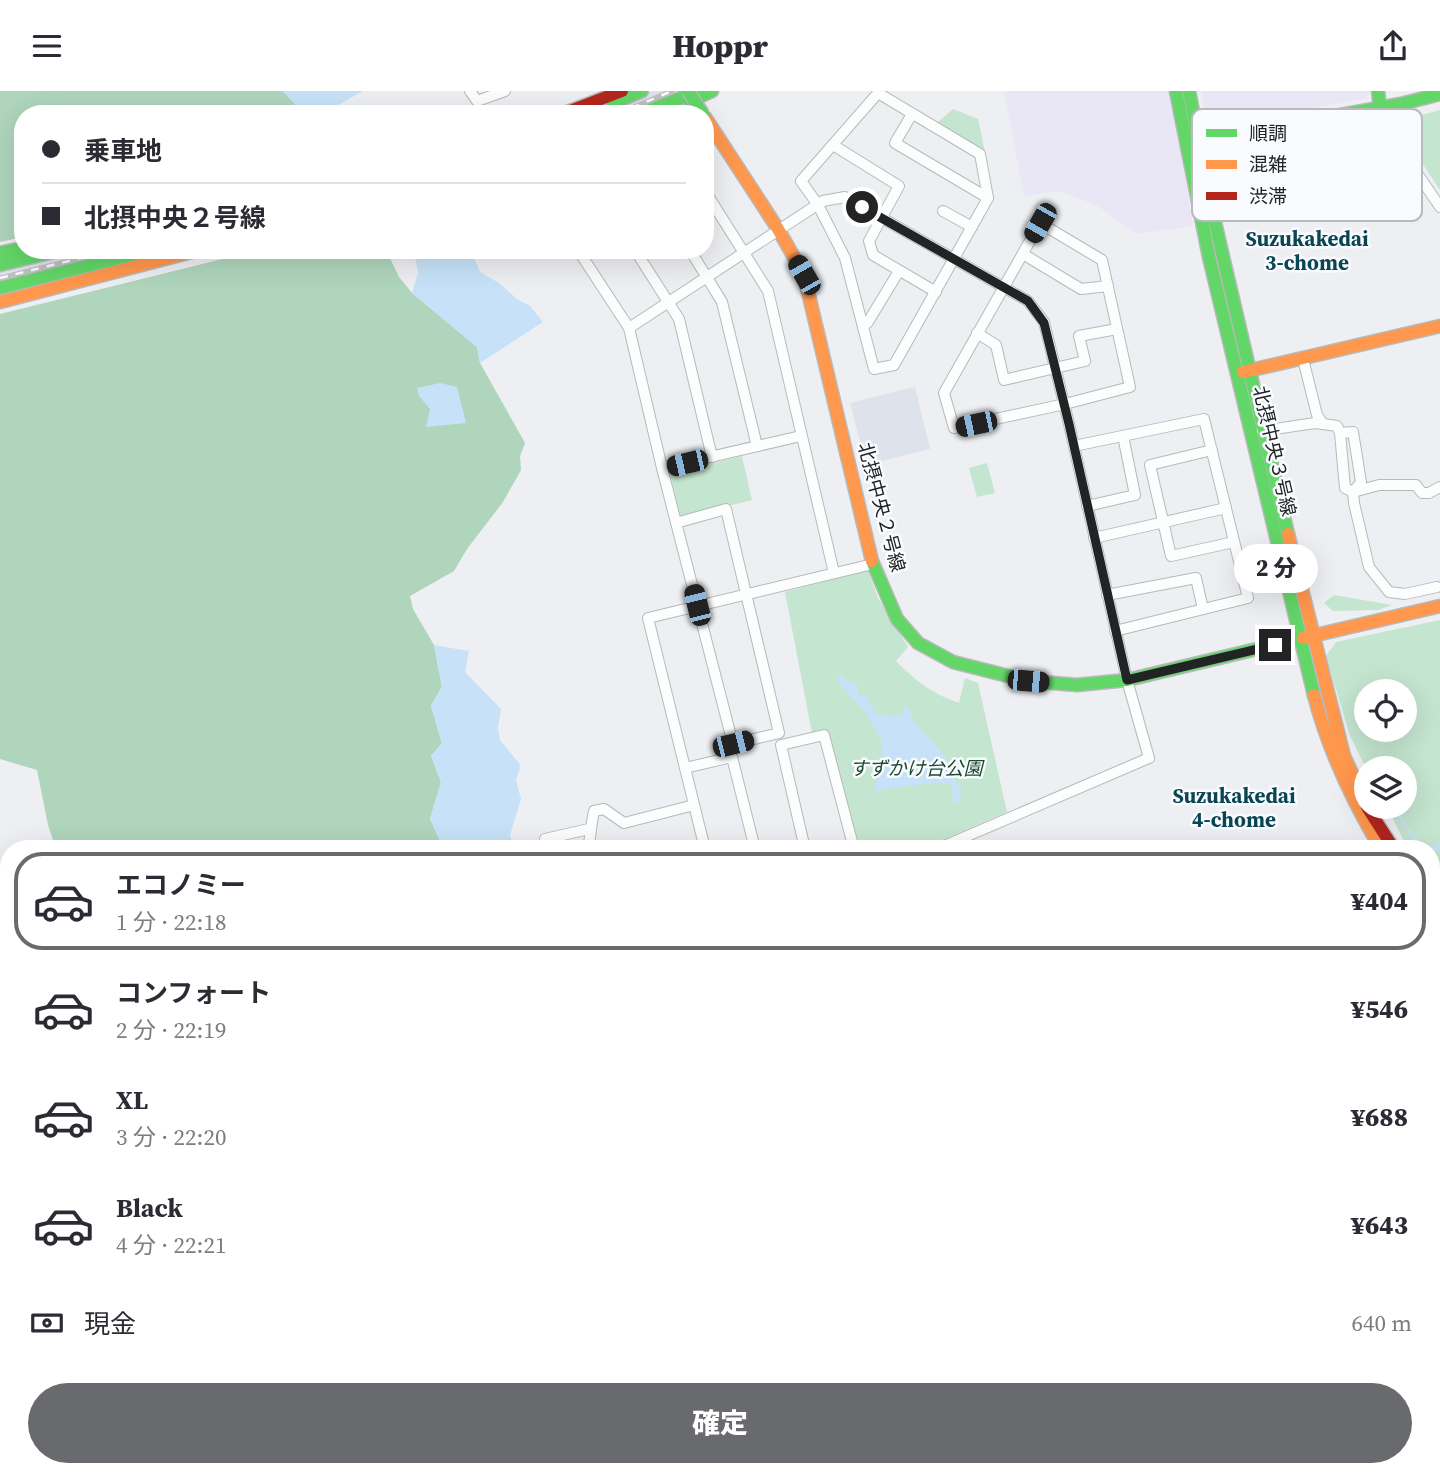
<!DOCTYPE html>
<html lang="ja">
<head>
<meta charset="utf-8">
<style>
  :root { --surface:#fff; --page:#f7f7f7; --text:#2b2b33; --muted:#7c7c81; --line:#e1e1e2; --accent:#696a6d }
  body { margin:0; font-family:"Source Serif 4","Noto Sans JP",serif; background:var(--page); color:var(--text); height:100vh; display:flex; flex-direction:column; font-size:26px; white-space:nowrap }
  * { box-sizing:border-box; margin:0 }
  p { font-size:23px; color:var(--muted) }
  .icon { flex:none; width:38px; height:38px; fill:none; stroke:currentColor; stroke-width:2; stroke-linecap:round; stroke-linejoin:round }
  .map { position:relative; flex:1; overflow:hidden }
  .sheet { position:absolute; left:0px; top:749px; width:1440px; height:637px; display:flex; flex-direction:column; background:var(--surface); border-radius:28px 28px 0 0; box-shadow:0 7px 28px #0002 }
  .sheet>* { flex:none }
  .guide { position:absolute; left:14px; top:14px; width:700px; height:154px; border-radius:28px; box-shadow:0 7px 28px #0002; display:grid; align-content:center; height:154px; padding:0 28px; background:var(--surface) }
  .fabs { position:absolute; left:1354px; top:588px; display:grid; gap:14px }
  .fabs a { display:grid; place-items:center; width:63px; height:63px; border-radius:50%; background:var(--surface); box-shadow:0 7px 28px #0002; font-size:35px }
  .end { position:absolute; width:32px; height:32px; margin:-16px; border:9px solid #222325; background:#fff; box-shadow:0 0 0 4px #fff }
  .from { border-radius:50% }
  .bubble { position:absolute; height:49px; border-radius:24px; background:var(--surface); box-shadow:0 7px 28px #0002; font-size:23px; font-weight:800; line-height:49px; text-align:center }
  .car { position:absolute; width:21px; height:42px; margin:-21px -10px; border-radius:9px; box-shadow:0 0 5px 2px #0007; background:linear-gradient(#222 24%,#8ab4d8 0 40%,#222 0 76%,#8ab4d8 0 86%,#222 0) }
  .guide b { display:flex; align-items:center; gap:24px; height:66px; font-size:26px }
  .guide b+b { border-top:2px solid var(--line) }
  .guide i { width:18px; height:18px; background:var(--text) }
  ul { padding:12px 0 0; list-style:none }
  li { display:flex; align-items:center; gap:21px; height:98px; margin:0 14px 10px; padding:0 14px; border:4px solid transparent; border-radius:28px }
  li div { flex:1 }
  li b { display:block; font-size:26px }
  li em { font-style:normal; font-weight:800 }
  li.selected { border-color:var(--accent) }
  li>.icon { width:63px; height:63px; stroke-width:1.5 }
  .pay { display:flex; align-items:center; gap:18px; height:77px; padding:0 28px; font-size:26px }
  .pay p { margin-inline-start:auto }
  .cta { display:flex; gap:14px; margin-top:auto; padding:14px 28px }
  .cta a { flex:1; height:80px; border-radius:42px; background:var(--accent); color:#fff; font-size:28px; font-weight:800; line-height:80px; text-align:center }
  header { display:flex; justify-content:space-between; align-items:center; height:91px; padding:0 28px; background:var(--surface); font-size:32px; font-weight:800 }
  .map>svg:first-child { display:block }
  .commercial { fill:#e9e7f5 }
  .built { fill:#dee2ea }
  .green { fill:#c4e5cf; fill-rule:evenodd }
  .forest { fill:#afd5bc }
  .water { fill:#c7e2f8 }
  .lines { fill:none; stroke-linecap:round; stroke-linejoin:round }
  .stream { stroke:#c7e2f8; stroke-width:2.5 }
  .street-casing { stroke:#b7b9ba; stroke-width:12 }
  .fast-casing { stroke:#b7b9ba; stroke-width:15 }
  .slow-casing { stroke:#b7b9ba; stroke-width:15 }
  .jam-casing { stroke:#b7b9ba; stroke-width:15 }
  .street { stroke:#fcfdfd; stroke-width:10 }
  .fast { stroke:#63d668; stroke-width:12 }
  .slow { stroke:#ff974d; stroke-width:12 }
  .jam { stroke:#b3261e; stroke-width:12 }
  .rail-casing { stroke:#bebfc0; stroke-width:5 }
  .rail { stroke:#f9fbff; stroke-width:2.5; stroke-dasharray:8; stroke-linecap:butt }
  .fast-bridge-casing { stroke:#b7b9ba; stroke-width:15; stroke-linecap:butt }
  .fast-bridge { stroke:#63d668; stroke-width:12 }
  .route { stroke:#222325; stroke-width:9 }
  .labels { text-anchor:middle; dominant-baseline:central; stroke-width:5; stroke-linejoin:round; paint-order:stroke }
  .street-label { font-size:19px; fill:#222325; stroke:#f9fbff }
  .park-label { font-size:19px; font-style:italic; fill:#194a2c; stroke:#f9fbff }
  .neighbourhood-label { font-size:21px; font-weight:bold; fill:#0a4652; stroke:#f9fbff }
  .key { fill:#f9fbff; stroke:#b8babe; stroke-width:2 }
  .key-label { font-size:19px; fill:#222325 }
</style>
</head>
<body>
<header><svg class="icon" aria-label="menu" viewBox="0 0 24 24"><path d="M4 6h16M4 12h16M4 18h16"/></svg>Hoppr<svg class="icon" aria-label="share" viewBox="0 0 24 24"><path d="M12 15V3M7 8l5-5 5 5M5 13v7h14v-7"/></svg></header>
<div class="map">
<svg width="1440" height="1386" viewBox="0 0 1440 1386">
  <rect width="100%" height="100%" fill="#edeff2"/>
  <g class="commercial">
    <path d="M 1004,0 L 1170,0 L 1193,135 L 1137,143 L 1096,114 L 1059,100 L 1024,105 Z"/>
    <path d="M 1201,0 L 1370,0 L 1365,8 L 1216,33 L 1205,27 Z"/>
  </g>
  <g class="built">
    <path d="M 653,0 L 683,0 L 631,23 L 599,23 Z"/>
    <path d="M 83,159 L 134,159 L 0,192 L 0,180 Z"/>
    <path d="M 915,296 L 930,358 L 866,374 L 850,312 Z"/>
  </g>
  <g class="green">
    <path d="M 953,18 L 978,28 L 985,61 L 937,32 Z"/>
    <path d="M 1440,19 L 1440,99 L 1404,45 L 1411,27 Z"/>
    <path d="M 742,365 L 752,409 L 681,427 L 670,382 Z"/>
    <path d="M 987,372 L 995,402 L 977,406 L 969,377 Z"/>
    <path d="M 868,479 L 878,507 L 908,556 L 896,570 C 917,591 931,602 959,612 L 965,587 L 978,592 L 1007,721 L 921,758 L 860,758 L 826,640 L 812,642 L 785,501 Z"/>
    <path d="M 1334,504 L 1392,514 L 1378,519 L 1333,520 L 1324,512 Z"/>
    <path d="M 1440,529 L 1440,814 L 1432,799 L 1432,758 L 1408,758 L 1387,716 L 1405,716 L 1405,677 L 1367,677 L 1367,679 L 1350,645 L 1326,565 L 1336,551 ZM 1367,600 L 1405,600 L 1405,639 L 1367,639 Z"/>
  </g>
  <g class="forest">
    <path d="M 0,0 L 283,0 L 304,23 L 23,23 L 23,146 L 0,151 Z"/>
    <path d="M 259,159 L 386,159 L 399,186 L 412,202 L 477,256 L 480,272 L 525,352 L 520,365 L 521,379 L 503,411 L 467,458 L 454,480 L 410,505 L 413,518 L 434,554 L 442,596 L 431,615 L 442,652 L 431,665 L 441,691 L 430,728 L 444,758 L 56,758 L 48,734 L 37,679 L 0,668 L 0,223 Z"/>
  </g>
  <g class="water">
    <path d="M 283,0 L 363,0 L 322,23 L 304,23 Z"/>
    <path d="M 414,159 L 449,159 L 475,169 L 480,181 L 499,192 L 517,208 L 530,215 L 543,231 L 480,272 L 477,256 L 412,202 L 418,182 Z"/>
    <path d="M 440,292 L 457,296 L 466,332 L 426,336 L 430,318 L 419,305 L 417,297 Z"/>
    <path d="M 434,554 L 469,560 L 465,581 L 501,618 L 498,637 L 500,649 L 519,672 L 520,677 L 516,689 L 521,708 L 510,744 L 514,758 L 444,758 L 430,728 L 441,691 L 431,665 L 442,652 L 431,615 L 442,595 Z"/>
    <path d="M 839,585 L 844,585 L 848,590 L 858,594 L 858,603 L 867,606 L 876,623 L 898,625 L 903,621 L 903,616 L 908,615 L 913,630 L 943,663 L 955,683 L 955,691 L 961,699 L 960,712 L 953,712 L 952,692 L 921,693 L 874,700 L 876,690 L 882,681 L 881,648 L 865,621 L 839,592 L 837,587 Z"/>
    <path d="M 1393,716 L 1397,716 C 1405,731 1412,748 1428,756 L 1439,753 L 1440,760 C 1414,756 1406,739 1393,716 Z"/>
  </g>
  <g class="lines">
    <g class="stream">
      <path d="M 450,1377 L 453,1386"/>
      <path d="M 844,1377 L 847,1386"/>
      <path d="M 1314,1386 L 1316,1377"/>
    </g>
    <defs>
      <g id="street">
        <path d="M 470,0 L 477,10 L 505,0"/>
        <path d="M 878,2 L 980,63 L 988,107 L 894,274 L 874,278 L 845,167 L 818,114 L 801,90 Z"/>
        <path d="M 1380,17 L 1398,54 L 1440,116"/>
        <path d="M 912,23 L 895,52 L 988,107"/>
        <path d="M 833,54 L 899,95 L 869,150 L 873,164 L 936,201"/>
        <path d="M 705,100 L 768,200 L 834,482"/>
        <path d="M 943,120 L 972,136"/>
        <path d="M 1040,132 L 1102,169 L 1130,296 L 1065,313 L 954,337 L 944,302 Z"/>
        <path d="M 578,159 L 629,237 L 662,377 L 733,653 L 779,642 L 726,418 L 676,432"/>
        <path d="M 635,159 L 679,228 L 712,366"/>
        <path d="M 690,159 L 722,211 L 757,355"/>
        <path d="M 1023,163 L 1081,198 L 1108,195"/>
        <path d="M 863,235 L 868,231 L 899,180"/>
        <path d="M 629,237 L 823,110 L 845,106 L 1028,210 L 1044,231 L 1069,333 L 1127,589 L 1149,667 L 937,758"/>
        <path d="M 977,242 L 996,254 L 1004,289 L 1085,270 L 1079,245 L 1117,238"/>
        <path d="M 1303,268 L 1317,324 L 1323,333 L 1337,335 L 1340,342 L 1353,341 L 1361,391 L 1353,401 L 1354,412 L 1369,476 L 1389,501 L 1405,503 L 1437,496"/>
        <path d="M 1262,340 L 1315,332 L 1323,333"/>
        <path d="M 1340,342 L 1345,397 L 1353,401 L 1379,394 L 1416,394 L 1422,402 L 1429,402 L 1440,396"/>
        <path d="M 1074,355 L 1204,328 L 1248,507 L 1115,540"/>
        <path d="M 1212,359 L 1150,374 L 1171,465 L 1234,451"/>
        <path d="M 662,377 L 801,345"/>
        <path d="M 1087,415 L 1135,404 L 1123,345"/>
        <path d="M 1094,447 L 1226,417"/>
        <path d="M 1107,504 L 1196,487 L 1203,518"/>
        <path d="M 685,677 L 732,666 L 755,758"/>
        <path d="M 547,758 L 545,748 L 589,738"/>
        <path d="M 587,758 C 591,750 591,731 594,720 L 604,718 L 624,732 L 694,714"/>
        <path d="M 705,758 L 648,527 L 873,473"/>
        <path d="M 805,758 L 781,654 L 824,644 L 854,758"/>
        <path d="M 1432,1123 L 1435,1135 L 1432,1137"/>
        <path d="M 0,1180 L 9,1187"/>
        <path d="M 1432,1221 L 1437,1225 L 1440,1224"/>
        <path d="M 0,1237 L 9,1231"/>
        <path d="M 925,1377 L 932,1386"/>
        <path d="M 1133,1377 L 1135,1386"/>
        <path d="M 1428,1377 L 1428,1386"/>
        <path d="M 505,1386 L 533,1377"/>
      </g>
      <g id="fast">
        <path d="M 1176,0 L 1209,166 L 1314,604"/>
        <path d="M 1189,0 L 1213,123 L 1288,443"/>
        <path d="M 1378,0 L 1380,17"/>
        <path d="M 690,10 L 712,0"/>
        <path d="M 613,12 L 642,0"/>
        <path d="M 641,23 L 698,0"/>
        <path d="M 1193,51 L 1401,13 L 1440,3"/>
        <path d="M 0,162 L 23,157"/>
        <path d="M 0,174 L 61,159"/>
        <path d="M 0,197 L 151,159"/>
        <path d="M 872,470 L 897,528 L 918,552 L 953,571 L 1028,590 L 1077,594 L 1127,589 L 1303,547"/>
      </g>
      <g id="slow">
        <path d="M 705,26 L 778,138 L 804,184 L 872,470"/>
        <path d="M 0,211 L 199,159"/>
        <path d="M 1243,281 L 1440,235"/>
        <path d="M 1288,443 L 1344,665 L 1367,715"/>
        <path d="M 1303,547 L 1440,515"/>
        <path d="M 1314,604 C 1328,659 1352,709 1381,758"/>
        <path d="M 1432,815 L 1440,828"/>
        <path d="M 1432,836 L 1440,852"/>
      </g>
      <g id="jam">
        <path d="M 562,23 L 622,0"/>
        <path d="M 1367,716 L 1394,758"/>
      </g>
    </defs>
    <use href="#street" class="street-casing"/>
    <use href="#fast" class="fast-casing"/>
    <use href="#slow" class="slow-casing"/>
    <use href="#jam" class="jam-casing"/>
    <use href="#street" class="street"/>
    <use href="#fast" class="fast"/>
    <use href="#slow" class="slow"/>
    <use href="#jam" class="jam"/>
    <defs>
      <g id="rail">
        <path d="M 617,23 L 672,0"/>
        <path d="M 0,187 L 113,159"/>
      </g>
    </defs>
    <use href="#rail" class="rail-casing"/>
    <use href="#rail" class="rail"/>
    <defs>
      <path id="fast-bridge" d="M 688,0 L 703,23"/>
    </defs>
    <use href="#fast-bridge" class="fast-bridge-casing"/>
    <use href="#fast-bridge" class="fast-bridge"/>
  </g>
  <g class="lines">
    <path class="route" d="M 862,116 L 1028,210 L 1044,232 L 1069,333 L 1127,589 L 1275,554"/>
  </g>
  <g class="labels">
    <g class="street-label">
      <text transform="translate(1275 360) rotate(77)">北摂中央３号線</text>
      <text transform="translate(882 416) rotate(75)">北摂中央２号線</text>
    </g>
    <g class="park-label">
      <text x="916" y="677">すずかけ台公園</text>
    </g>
    <g class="neighbourhood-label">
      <text x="1307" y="147">Suzukakedai<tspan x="1307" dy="24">3-chome</tspan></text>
      <text x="1234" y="704">Suzukakedai<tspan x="1234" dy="24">4-chome</tspan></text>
    </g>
  </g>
  <rect x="1192" y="18" width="230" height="112" rx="10" class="key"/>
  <rect x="1206" y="38" width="31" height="8" fill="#63d668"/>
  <rect x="1206" y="69" width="31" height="9" fill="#ff974d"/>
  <rect x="1206" y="101" width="31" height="8" fill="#b3261e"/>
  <g class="key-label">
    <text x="1249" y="49">順調</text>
    <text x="1249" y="80">混雑</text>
    <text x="1249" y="112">渋滞</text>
  </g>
</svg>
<div class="fabs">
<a><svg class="icon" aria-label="locate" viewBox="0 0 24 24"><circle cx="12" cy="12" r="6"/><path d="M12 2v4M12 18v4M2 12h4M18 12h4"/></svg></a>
<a><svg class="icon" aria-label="layers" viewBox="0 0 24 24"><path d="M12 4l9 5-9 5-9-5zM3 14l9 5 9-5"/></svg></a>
</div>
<i class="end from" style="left:862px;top:116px"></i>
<i class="end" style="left:1275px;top:554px"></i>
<div class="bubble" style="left:1234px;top:453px;width:84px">2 分</div>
<i class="car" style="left:1040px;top:132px;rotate:210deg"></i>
<i class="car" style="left:804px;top:184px;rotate:330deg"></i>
<i class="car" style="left:976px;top:333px;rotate:258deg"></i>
<i class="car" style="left:687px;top:372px;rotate:257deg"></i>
<i class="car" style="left:697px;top:514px;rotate:346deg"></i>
<i class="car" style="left:1028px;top:590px;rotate:95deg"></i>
<i class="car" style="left:733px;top:653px;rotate:76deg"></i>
<div class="guide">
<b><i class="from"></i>乗車地</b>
<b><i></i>北摂中央２号線</b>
</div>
<section class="sheet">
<ul>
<li class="selected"><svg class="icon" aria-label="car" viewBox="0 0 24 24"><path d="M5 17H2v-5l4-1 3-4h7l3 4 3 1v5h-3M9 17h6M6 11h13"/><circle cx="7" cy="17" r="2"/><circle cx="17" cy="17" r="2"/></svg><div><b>エコノミー</b><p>1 分 · 22:18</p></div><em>¥404</em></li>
<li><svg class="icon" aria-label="car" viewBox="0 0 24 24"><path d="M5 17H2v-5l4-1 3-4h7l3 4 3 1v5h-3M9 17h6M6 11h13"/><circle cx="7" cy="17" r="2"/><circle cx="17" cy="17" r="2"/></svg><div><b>コンフォート</b><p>2 分 · 22:19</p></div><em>¥546</em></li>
<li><svg class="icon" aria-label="car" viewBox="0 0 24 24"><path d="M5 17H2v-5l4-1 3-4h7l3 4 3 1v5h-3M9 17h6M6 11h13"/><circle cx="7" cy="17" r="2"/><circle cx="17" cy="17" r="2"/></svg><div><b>XL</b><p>3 分 · 22:20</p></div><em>¥688</em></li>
<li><svg class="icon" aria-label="car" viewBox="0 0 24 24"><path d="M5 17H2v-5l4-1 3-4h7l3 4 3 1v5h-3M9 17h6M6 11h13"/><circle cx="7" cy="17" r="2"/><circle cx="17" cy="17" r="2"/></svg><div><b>Black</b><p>4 分 · 22:21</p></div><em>¥643</em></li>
</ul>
<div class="pay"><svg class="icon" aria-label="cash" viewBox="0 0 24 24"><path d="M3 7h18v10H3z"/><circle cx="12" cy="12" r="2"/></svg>現金<p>640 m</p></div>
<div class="cta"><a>確定</a></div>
</section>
</div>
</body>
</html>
